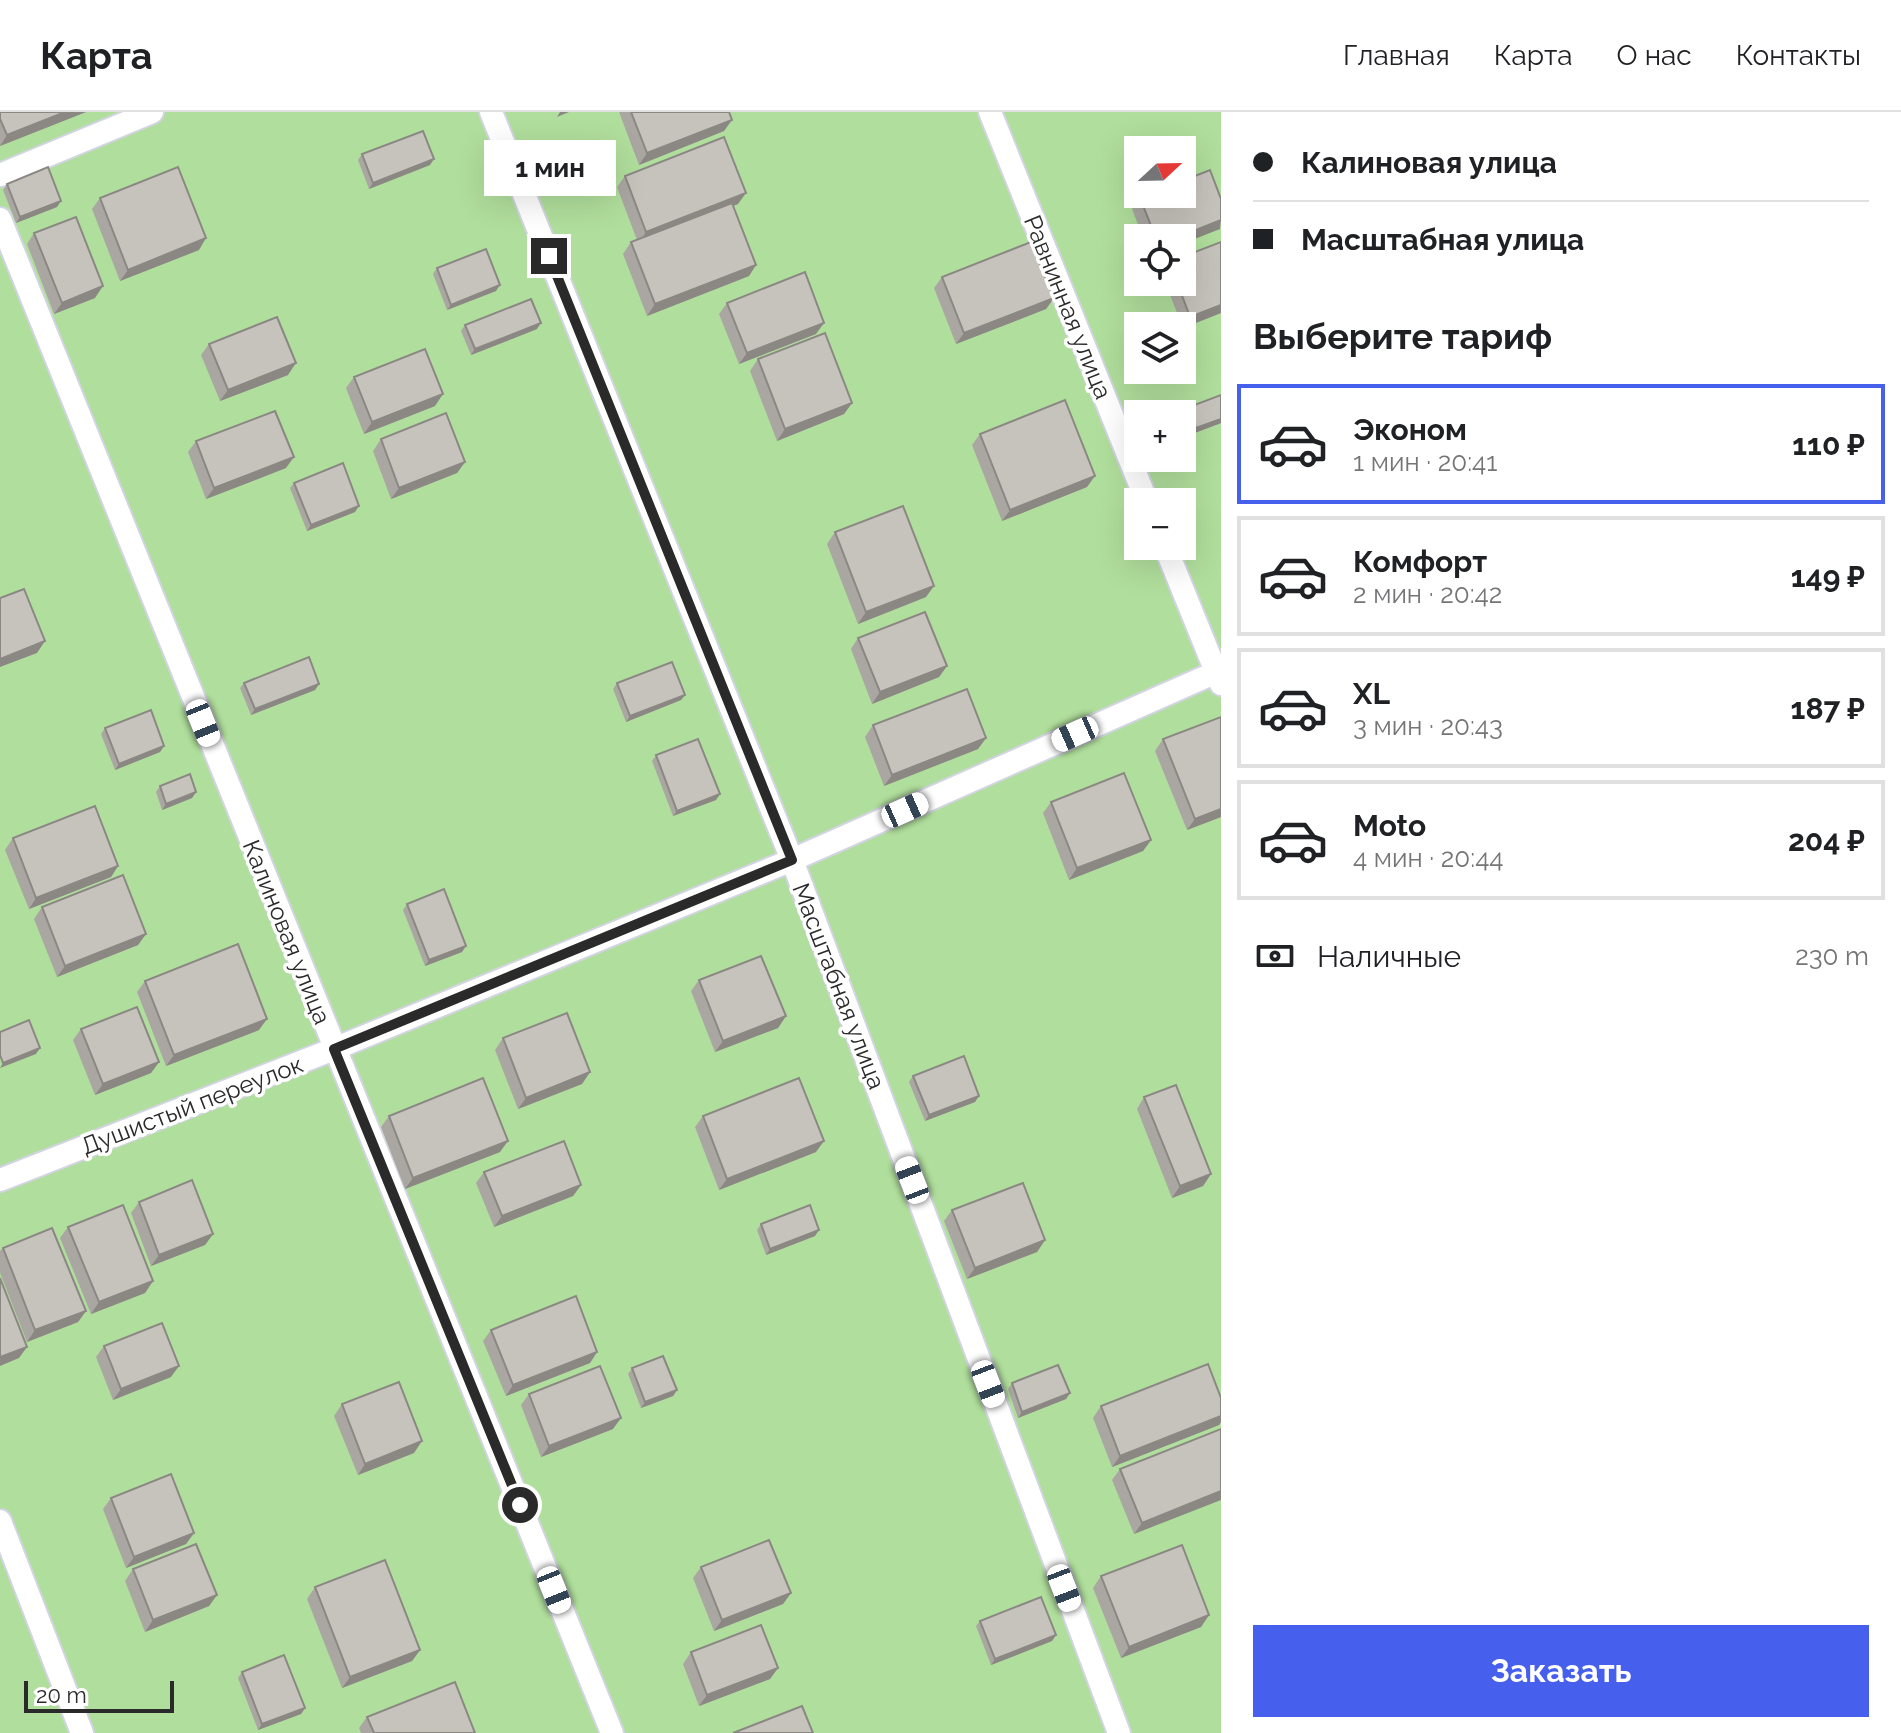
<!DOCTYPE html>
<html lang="ru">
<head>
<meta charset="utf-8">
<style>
  :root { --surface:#fff; --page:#f2f2f2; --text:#202124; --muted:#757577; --line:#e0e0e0; --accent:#475fed }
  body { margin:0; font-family:Raleway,sans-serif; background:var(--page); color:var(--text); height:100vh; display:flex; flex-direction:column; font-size:30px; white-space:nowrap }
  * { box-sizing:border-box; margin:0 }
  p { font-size:26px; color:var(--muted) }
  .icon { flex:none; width:44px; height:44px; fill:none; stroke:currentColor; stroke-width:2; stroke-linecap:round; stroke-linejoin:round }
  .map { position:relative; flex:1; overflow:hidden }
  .side { display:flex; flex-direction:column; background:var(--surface); width:680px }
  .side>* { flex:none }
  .top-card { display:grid; align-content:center; height:176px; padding:0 32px; background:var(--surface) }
  .needle { width:52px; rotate:68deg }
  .fabs { position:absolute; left:1124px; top:24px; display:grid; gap:16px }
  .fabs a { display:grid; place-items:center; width:72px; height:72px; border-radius:0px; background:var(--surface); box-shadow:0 8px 32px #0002; font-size:40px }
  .scale { position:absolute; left:24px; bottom:20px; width:150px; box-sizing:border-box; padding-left:8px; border:4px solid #2a2a2a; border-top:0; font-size:22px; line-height:28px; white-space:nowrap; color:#2a2a2a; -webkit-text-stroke:6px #fff; paint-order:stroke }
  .end { position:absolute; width:36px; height:36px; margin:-18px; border:10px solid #2a2a2a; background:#fff; box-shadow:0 0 0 4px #fff }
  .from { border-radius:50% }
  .bubble { position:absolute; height:56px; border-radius:0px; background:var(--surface); box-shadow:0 8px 32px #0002; font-size:26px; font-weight:700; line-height:56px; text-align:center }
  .car { position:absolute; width:24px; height:48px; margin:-24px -12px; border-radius:10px; box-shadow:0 0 6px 2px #0007; background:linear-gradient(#fff 24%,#345 0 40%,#fff 0 76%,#345 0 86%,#fff 0) }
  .top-card b { display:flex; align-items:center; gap:28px; height:76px; font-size:30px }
  .top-card b+b { border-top:2px solid var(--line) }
  .top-card i { width:20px; height:20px; background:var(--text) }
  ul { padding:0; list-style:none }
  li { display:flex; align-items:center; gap:24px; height:120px; margin:0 16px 12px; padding:0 16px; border:4px solid var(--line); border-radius:0px }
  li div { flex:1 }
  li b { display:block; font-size:30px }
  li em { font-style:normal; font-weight:700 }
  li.selected { border-color:var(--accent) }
  li>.icon { width:72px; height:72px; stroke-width:1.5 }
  h2 { padding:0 32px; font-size:36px; line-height:96px }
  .pay { display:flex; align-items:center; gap:20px; height:88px; padding:0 32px; font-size:30px }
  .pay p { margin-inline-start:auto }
  .cta { display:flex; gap:16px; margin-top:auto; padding:16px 32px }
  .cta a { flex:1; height:92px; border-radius:0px; background:var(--accent); color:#fff; font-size:32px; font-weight:700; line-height:92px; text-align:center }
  header { display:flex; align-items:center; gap:48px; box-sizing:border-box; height:112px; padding:0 40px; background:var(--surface); border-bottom:2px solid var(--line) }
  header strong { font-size:38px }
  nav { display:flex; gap:44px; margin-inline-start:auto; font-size:28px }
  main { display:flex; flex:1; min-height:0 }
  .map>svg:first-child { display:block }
  .green { fill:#b0de9c; fill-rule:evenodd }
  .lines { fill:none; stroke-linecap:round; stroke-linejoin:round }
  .service-casing { stroke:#d2d4e1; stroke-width:26 }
  .service { stroke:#fff; stroke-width:22 }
  .wall { fill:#aaa7a2 }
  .shaded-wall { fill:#8b8884 }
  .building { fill:#c6c2bc; stroke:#8b8884; stroke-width:2 }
  .route { stroke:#2a2a2a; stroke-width:10 }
  .labels { text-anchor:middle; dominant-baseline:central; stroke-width:7; stroke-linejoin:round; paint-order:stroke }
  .street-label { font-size:24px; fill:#2a2a2a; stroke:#fff }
</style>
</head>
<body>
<header>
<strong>Карта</strong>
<nav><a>Главная</a><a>Карта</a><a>О нас</a><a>Контакты</a></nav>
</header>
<main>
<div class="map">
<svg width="1221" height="1621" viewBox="0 0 1221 1621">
  <rect width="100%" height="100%" fill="#ebe5dc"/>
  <path class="green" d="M 0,0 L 1221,0 L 1221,1621 L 0,1621 ZM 1138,38 L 1182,38 L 1182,82 L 1138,82 ZM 1138,126 L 1182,126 L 1182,170 L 1138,170 ZM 1138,214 L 1182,214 L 1182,258 L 1138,258 ZM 1138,302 L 1182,302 L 1182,346 L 1138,346 ZM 1138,390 L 1182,390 L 1182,434 L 1138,434 Z"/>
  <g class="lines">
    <defs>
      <g id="service">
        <path d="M 491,0 L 792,748 L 1119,1621"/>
        <path d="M 990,0 L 1147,390"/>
        <path d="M 0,63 L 152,0"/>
        <path d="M 0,107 L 612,1621"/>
        <path d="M 1165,434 L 1221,572"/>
        <path d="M 0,1068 L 334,937 L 792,748 L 1221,558"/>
        <path d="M 0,1409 L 82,1621"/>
      </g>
    </defs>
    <use href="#service" class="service-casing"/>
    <use href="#service" class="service"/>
  </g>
  <g class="wall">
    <path d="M 0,0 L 86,0 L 0,34 Z"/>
    <path d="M 619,0 L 729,0 L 724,19 L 639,53 Z"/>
    <path d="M 362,42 L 430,53 L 369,77 L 358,48 Z"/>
    <path d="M 625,64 L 738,92 L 733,94 L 756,153 L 749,164 L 647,204 L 623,142 L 631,130 L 637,128 L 617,75 Z"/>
    <path d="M 7,72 L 57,95 L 16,111 L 3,78 Z"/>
    <path d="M 100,86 L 199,138 L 120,169 L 92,97 Z"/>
    <path d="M 1140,86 L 1220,117 L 1182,126 L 1143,126 L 1132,97 Z"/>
    <path d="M 34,121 L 95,186 L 54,202 L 27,132 Z"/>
    <path d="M 1221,130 L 1221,201 L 1183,216 L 1165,170 L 1182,170 Z"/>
    <path d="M 437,156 L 496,179 L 447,198 L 433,162 Z"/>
    <path d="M 942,165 L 1054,186 L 1046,197 L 956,232 L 934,176 Z"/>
    <path d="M 727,191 L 816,222 L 739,252 L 719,202 Z"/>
    <path d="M 465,213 L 537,217 L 471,243 L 461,219 Z"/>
    <path d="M 209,232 L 288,263 L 220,289 L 201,243 Z"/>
    <path d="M 758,247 L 852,291 L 844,302 L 777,329 L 750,259 Z"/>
    <path d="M 354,265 L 435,294 L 364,322 L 346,276 Z"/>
    <path d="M 1221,283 L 1221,311 L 1192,322 L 1184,301 L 1189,295 Z"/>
    <path d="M 980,322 L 1087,375 L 1002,409 L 972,333 Z"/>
    <path d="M 381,327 L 465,350 L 457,361 L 391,387 L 373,339 Z"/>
    <path d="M 196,329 L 286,356 L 206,387 L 188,340 Z"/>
    <path d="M 294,371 L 355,400 L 307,419 L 290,376 Z"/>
    <path d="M 835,420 L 926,485 L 858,512 L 827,432 Z"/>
    <path d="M 858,526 L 947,554 L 939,565 L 872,592 L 851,537 Z"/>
    <path d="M 244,571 L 319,572 L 315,578 L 251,603 L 240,576 Z"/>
    <path d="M 617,571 L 685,583 L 681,588 L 626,610 L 613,577 Z"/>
    <path d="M 1221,605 L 1221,705 L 1187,718 L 1155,639 L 1163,627 Z"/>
    <path d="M 873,613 L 986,626 L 978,637 L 884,674 L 865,625 Z"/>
    <path d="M 105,616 L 164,634 L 160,640 L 115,658 L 101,622 Z"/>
    <path d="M 656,643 L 716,688 L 673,704 L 652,649 Z"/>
    <path d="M 160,674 L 196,680 L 192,686 L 162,698 L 156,680 Z"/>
    <path d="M 1051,690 L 1151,728 L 1143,739 L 1069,768 L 1043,701 Z"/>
    <path d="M 13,726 L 118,754 L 111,765 L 29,797 L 5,738 Z"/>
    <path d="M 407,792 L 462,840 L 425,854 L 403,798 Z"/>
    <path d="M 42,795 L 146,822 L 138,833 L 57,865 L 34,807 Z"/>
    <path d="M 699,868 L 786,904 L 778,916 L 715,940 L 691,879 Z"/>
    <path d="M 145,869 L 259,918 L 166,954 L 137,880 Z"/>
    <path d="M 81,917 L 159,950 L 151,961 L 95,983 L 73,928 Z"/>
    <path d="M 503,926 L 590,960 L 582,972 L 518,997 L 495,938 Z"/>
    <path d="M 913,964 L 975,990 L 925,1009 L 909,970 Z"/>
    <path d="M 1144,985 L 1211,1062 L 1203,1074 L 1172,1086 L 1137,997 Z"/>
    <path d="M 389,1004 L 500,1040 L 405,1077 L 381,1015 Z"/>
    <path d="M 703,1004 L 816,1040 L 719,1078 L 695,1015 Z"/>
    <path d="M 484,1060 L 581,1073 L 573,1084 L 494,1115 L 476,1071 Z"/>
    <path d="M 139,1090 L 213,1122 L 205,1133 L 151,1154 L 131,1101 Z"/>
    <path d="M 952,1098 L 1045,1128 L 1037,1140 L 967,1167 L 944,1109 Z"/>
    <path d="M 761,1112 L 815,1124 L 766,1143 L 757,1118 Z"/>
    <path d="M 68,1115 L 153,1169 L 145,1181 L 91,1202 L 60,1126 Z"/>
    <path d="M 3,1136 L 86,1199 L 78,1210 L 27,1230 L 0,1161 L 0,1139 Z"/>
    <path d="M 491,1218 L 597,1240 L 590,1251 L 506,1284 L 483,1229 Z"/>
    <path d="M 104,1234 L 171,1265 L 113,1288 L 96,1245 Z"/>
    <path d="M 632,1256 L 677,1278 L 673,1284 L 641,1296 L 628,1262 Z"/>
    <path d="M 1012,1271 L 1070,1281 L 1066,1287 L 1018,1306 L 1008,1277 Z"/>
    <path d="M 529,1282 L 613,1317 L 541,1345 L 521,1293 Z"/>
    <path d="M 1221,1286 L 1221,1310 L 1219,1313 L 1112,1355 L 1093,1306 L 1101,1294 Z"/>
    <path d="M 342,1292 L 414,1341 L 358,1363 L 334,1304 Z"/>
    <path d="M 1221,1317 L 1134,1422 L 1112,1368 L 1120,1357 Z"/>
    <path d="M 111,1386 L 194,1421 L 186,1432 L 126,1456 L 103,1397 Z"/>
    <path d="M 701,1455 L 791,1481 L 783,1492 L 714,1519 L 693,1466 Z"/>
    <path d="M 133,1457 L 217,1483 L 209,1494 L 145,1520 L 125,1469 Z"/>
    <path d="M 1101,1464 L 1209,1503 L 1201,1515 L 1121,1546 L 1093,1476 Z"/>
    <path d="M 315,1475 L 420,1538 L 412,1549 L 342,1576 L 307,1487 Z"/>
    <path d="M 980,1509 L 1056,1523 L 1052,1529 L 991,1553 L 976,1514 Z"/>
    <path d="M 691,1540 L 778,1556 L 770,1567 L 699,1594 L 683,1552 Z"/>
    <path d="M 242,1560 L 305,1596 L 301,1602 L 258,1618 L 238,1566 Z"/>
    <path d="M 367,1605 L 475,1621 L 361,1621 L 359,1616 Z"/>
  </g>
  <g class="shaded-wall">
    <path d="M 65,0 L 86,0 L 0,34 L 7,23 Z"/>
    <path d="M 560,0 L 569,0 L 557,5 Z"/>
    <path d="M 732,8 L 724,19 L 639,53 L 647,41 Z"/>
    <path d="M 434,47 L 430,53 L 369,77 L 373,71 Z"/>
    <path d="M 746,81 L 738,92 L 639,131 L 646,120 Z"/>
    <path d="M 61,89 L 57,95 L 16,111 L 20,105 Z"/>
    <path d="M 1221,108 L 1220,117 L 1182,132 L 1182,126 L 1176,126 Z"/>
    <path d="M 206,126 L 199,138 L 120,169 L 128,158 Z"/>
    <path d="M 756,153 L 749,164 L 647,204 L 655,192 Z"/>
    <path d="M 500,173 L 496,179 L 447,198 L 451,193 Z"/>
    <path d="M 103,174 L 95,186 L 54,202 L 62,191 Z"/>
    <path d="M 1054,186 L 1046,197 L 956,232 L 964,221 Z"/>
    <path d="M 1221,193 L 1221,201 L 1183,216 L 1190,205 Z"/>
    <path d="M 541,211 L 537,217 L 471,243 L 475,237 Z"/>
    <path d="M 824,211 L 816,222 L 739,252 L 747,241 Z"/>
    <path d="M 296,251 L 288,263 L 220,289 L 228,278 Z"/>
    <path d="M 443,282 L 435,294 L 364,322 L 372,310 Z"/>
    <path d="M 852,291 L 844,302 L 777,329 L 785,317 Z"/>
    <path d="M 1221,307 L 1221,311 L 1192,322 L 1196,316 Z"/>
    <path d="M 294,345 L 286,356 L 206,387 L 214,376 Z"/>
    <path d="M 465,350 L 457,361 L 391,387 L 399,376 Z"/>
    <path d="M 1095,364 L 1087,375 L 1002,409 L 1010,398 Z"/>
    <path d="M 359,394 L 355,400 L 307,419 L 311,413 Z"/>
    <path d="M 934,474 L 926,485 L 858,512 L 866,500 Z"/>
    <path d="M 45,529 L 37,541 L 0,555 L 0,547 Z"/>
    <path d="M 947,554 L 939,565 L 872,592 L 880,580 Z"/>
    <path d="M 319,572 L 315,578 L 251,603 L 255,597 Z"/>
    <path d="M 685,583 L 681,588 L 626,610 L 630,604 Z"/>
    <path d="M 986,626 L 978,637 L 884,674 L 892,663 Z"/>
    <path d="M 164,634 L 160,640 L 115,658 L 119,652 Z"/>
    <path d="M 196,680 L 192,686 L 162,698 L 166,692 Z"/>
    <path d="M 720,682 L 716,688 L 673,704 L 677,699 Z"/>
    <path d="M 1221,697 L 1221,705 L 1187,718 L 1195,707 Z"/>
    <path d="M 1151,728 L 1143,739 L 1069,768 L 1077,756 Z"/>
    <path d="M 118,754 L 111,765 L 29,797 L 36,786 Z"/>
    <path d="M 146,822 L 138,833 L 57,865 L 65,854 Z"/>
    <path d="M 466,834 L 462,840 L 425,854 L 429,848 Z"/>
    <path d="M 786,904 L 778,916 L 715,940 L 723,929 Z"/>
    <path d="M 267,907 L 259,918 L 166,954 L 174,943 Z"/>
    <path d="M 40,936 L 36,942 L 0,956 L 3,951 Z"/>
    <path d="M 159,950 L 151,961 L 95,983 L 103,972 Z"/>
    <path d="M 590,960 L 582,972 L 518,997 L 526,986 Z"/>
    <path d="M 979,984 L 975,990 L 925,1009 L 929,1003 Z"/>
    <path d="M 508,1029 L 500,1040 L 405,1077 L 413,1066 Z"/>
    <path d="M 824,1029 L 816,1040 L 719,1078 L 727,1067 Z"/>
    <path d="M 1211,1062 L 1203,1074 L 1172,1086 L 1180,1074 Z"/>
    <path d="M 581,1073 L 573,1084 L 494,1115 L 502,1104 Z"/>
    <path d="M 819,1118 L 815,1124 L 766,1143 L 770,1137 Z"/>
    <path d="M 213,1122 L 205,1133 L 151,1154 L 159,1143 Z"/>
    <path d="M 1045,1128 L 1037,1140 L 967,1167 L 975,1156 Z"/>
    <path d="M 153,1169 L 145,1181 L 91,1202 L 99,1190 Z"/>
    <path d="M 86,1199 L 78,1210 L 27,1230 L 35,1218 Z"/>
    <path d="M 27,1235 L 19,1246 L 0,1254 L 0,1245 Z"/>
    <path d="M 597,1240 L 590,1251 L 506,1284 L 513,1273 Z"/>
    <path d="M 179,1254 L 171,1265 L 113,1288 L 121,1277 Z"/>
    <path d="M 677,1278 L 673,1284 L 641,1296 L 645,1290 Z"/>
    <path d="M 1070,1281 L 1066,1287 L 1018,1306 L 1022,1300 Z"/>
    <path d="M 1221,1304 L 1221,1310 L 1219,1313 L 1112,1355 L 1120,1344 Z"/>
    <path d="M 621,1306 L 613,1317 L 541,1345 L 549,1334 Z"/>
    <path d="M 422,1329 L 414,1341 L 358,1363 L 365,1352 Z"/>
    <path d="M 1221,1379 L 1221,1388 L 1134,1422 L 1142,1411 Z"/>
    <path d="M 194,1421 L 186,1432 L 126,1456 L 134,1445 Z"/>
    <path d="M 791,1481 L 783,1492 L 714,1519 L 722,1508 Z"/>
    <path d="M 217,1483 L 209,1494 L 145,1520 L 153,1508 Z"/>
    <path d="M 1209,1503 L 1201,1515 L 1121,1546 L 1129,1535 Z"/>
    <path d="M 1056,1523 L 1052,1529 L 991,1553 L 995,1547 Z"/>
    <path d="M 420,1538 L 412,1549 L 342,1576 L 350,1565 Z"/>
    <path d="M 778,1556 L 770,1567 L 699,1594 L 707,1583 Z"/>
    <path d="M 305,1596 L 301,1602 L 258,1618 L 262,1612 Z"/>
  </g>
  <g class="building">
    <path d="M 0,0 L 65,0 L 7,23 L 0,7 Z"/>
    <path d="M 631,0 L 729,0 L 732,8 L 647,41 Z"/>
    <path d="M 423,19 L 434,47 L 373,71 L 362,42 Z"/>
    <path d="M 724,25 L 746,81 L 646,120 L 625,64 Z"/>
    <path d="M 48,55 L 61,89 L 20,105 L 7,72 Z"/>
    <path d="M 178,55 L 206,126 L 128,158 L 100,86 Z"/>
    <path d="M 1210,58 L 1221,87 L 1221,108 L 1176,126 L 1156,126 L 1140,86 L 1149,82 L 1182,82 L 1182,69 Z"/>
    <path d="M 732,91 L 756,153 L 655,192 L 631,130 Z"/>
    <path d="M 76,105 L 103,174 L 62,191 L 34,121 Z"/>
    <path d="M 1031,130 L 1054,186 L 964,221 L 942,165 Z"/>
    <path d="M 1221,130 L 1221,193 L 1190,205 L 1177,170 L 1182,170 L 1182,145 Z"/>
    <path d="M 486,137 L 500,173 L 451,193 L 437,156 Z"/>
    <path d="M 805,160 L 824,211 L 747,241 L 727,191 Z"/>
    <path d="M 531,187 L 541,211 L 475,237 L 465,213 Z"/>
    <path d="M 277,205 L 296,251 L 228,278 L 209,232 Z"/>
    <path d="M 825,221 L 852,291 L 785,317 L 758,247 Z"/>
    <path d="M 425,237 L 443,282 L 372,310 L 354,265 Z"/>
    <path d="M 1221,283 L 1221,307 L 1196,316 L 1189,295 Z"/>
    <path d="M 1065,288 L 1095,364 L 1010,398 L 980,322 Z"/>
    <path d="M 275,299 L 294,345 L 214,376 L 196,329 Z"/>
    <path d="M 446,301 L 465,350 L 399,376 L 381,327 Z"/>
    <path d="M 343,351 L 359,394 L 311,413 L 294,371 Z"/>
    <path d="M 903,394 L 934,474 L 866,500 L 835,420 Z"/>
    <path d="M 24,477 L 45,529 L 0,547 L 0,486 Z"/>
    <path d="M 925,500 L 947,554 L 880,580 L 858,526 Z"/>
    <path d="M 309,545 L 319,572 L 255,597 L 244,571 Z"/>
    <path d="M 672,550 L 685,583 L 630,604 L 617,571 Z"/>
    <path d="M 967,577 L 986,626 L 892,663 L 873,613 Z"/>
    <path d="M 151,598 L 164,634 L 119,652 L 105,616 Z"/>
    <path d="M 1221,605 L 1221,697 L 1195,707 L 1163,627 Z"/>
    <path d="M 698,627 L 720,682 L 677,699 L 656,643 Z"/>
    <path d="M 1124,661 L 1151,728 L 1077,756 L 1051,690 Z"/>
    <path d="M 190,662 L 196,680 L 166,692 L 160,674 Z"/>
    <path d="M 95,694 L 118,754 L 36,786 L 13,726 Z"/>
    <path d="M 123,763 L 146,822 L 65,854 L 42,795 Z"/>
    <path d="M 444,777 L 466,834 L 429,848 L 407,792 Z"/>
    <path d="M 238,832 L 267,907 L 174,943 L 145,869 Z"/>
    <path d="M 761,844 L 786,904 L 723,929 L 699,868 Z"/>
    <path d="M 137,895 L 159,950 L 103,972 L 81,917 Z"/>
    <path d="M 567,901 L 590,960 L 526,986 L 503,926 Z"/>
    <path d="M 29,908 L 40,936 L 3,951 L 0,943 L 0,920 Z"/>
    <path d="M 964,944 L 979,984 L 929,1003 L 913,964 Z"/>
    <path d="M 483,966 L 508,1029 L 413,1066 L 389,1004 Z"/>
    <path d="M 799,966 L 824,1029 L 727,1067 L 703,1004 Z"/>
    <path d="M 1176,973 L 1211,1062 L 1180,1074 L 1144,985 Z"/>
    <path d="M 564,1029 L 581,1073 L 502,1104 L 484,1060 Z"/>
    <path d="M 192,1068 L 213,1122 L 159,1143 L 139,1090 Z"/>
    <path d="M 1023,1071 L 1045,1128 L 975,1156 L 952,1098 Z"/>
    <path d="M 123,1093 L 153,1169 L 99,1190 L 68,1115 Z"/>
    <path d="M 810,1093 L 819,1118 L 770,1137 L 761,1112 Z"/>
    <path d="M 52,1116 L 86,1199 L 35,1218 L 3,1136 Z"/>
    <path d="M 0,1166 L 27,1235 L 0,1245 Z"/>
    <path d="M 576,1184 L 597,1240 L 513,1273 L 491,1218 Z"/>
    <path d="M 162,1211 L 179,1254 L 121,1277 L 104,1234 Z"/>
    <path d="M 663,1244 L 677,1278 L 645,1290 L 632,1256 Z"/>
    <path d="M 1208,1252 L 1221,1286 L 1221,1304 L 1120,1344 L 1101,1294 Z"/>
    <path d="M 1058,1253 L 1070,1281 L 1022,1300 L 1012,1271 Z"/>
    <path d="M 600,1254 L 621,1306 L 549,1334 L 529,1282 Z"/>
    <path d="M 399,1270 L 422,1329 L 365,1352 L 342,1292 Z"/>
    <path d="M 1221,1317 L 1221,1379 L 1142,1411 L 1120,1357 Z"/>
    <path d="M 171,1362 L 194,1421 L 134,1445 L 111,1386 Z"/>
    <path d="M 769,1428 L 791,1481 L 722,1508 L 701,1455 Z"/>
    <path d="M 196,1432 L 217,1483 L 153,1508 L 133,1457 Z"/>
    <path d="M 1182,1433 L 1209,1503 L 1129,1535 L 1101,1464 Z"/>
    <path d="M 385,1448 L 420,1538 L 350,1565 L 315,1475 Z"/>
    <path d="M 1041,1485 L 1056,1523 L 995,1547 L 980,1509 Z"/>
    <path d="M 761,1513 L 778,1556 L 707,1583 L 691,1540 Z"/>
    <path d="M 284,1543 L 305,1596 L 262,1612 L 242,1560 Z"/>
    <path d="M 455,1570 L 475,1621 L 374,1621 L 367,1605 Z"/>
    <path d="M 802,1594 L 813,1621 L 733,1621 Z"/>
  </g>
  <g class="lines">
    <path class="route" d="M 520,1393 L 334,937 L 792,748 L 549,144"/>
  </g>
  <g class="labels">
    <g class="street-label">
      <text transform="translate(1068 195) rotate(68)">Равнинная улица</text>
      <text transform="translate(287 820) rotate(68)">Калиновая улица</text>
      <text transform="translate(839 874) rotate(69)">Масштабная улица</text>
      <text transform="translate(192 993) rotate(-21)">Душистый переулок</text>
    </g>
  </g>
</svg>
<div class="fabs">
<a><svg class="needle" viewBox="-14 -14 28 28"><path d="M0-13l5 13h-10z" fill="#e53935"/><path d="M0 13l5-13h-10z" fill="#757577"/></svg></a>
<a><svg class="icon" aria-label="locate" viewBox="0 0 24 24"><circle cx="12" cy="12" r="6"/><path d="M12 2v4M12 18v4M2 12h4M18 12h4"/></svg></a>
<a><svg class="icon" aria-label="layers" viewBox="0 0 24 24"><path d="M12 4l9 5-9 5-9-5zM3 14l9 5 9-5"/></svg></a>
<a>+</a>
<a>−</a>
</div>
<div class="scale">20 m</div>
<i class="end from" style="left:520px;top:1393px"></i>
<i class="end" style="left:549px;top:144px"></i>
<div class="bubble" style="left:484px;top:28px;width:132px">1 мин</div>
<i class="car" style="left:203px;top:611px;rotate:158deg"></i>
<i class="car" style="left:1075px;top:622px;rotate:246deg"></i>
<i class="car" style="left:905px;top:698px;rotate:66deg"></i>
<i class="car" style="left:912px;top:1068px;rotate:339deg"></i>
<i class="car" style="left:988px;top:1272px;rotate:159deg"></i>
<i class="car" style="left:1064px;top:1476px;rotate:159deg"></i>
<i class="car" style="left:554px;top:1478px;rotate:158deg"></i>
</div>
<section class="side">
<div class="top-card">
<b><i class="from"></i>Калиновая улица</b>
<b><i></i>Масштабная улица</b>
</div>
<h2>Выберите тариф</h2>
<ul>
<li class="selected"><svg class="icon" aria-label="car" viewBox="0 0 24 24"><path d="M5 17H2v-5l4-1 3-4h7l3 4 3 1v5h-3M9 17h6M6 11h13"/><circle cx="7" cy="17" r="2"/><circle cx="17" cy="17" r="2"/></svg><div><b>Эконом</b><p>1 мин · 20:41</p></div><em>110 ₽</em></li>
<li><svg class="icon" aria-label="car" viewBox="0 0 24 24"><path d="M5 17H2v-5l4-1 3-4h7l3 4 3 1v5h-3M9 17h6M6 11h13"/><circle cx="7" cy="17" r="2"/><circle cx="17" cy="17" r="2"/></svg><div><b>Комфорт</b><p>2 мин · 20:42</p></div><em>149 ₽</em></li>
<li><svg class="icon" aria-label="car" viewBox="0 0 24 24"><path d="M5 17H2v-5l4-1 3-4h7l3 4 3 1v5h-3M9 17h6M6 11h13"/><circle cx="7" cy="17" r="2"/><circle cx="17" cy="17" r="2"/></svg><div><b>XL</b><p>3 мин · 20:43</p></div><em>187 ₽</em></li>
<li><svg class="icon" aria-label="car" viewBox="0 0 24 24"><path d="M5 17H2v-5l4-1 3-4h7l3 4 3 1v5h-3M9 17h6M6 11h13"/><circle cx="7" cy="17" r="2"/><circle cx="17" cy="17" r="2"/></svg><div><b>Moto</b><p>4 мин · 20:44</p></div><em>204 ₽</em></li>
</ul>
<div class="pay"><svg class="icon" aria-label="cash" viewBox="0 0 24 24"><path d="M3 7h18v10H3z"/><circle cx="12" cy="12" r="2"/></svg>Наличные<p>230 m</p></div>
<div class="cta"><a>Заказать</a></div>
</section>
</main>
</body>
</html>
